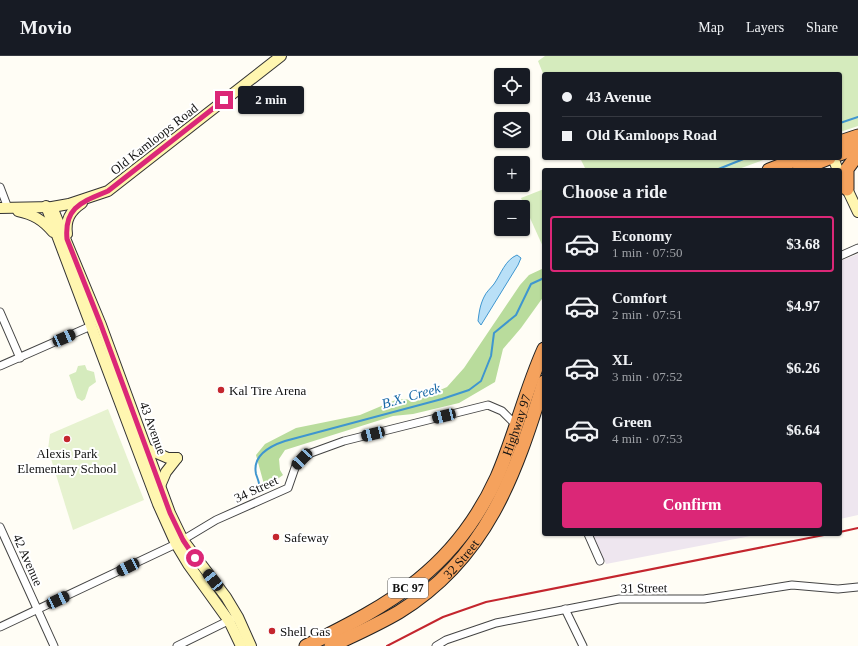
<!DOCTYPE html>
<html lang="en">
<head>
<meta charset="utf-8">
<style>
  :root { --surface:#171b24; --page:#242831; --text:#f1f3f6; --muted:#9ea1a6; --line:#363941; --accent:#db2777 }
  body { margin:0; font-family:"Times New Roman",serif; background:var(--page); color:var(--text); height:100vh; display:flex; flex-direction:column; font-size:15px; white-space:nowrap }
  * { box-sizing:border-box; margin:0 }
  p { font-size:13px; color:var(--muted) }
  .icon { flex:none; width:22px; height:22px; fill:none; stroke:currentColor; stroke-width:2; stroke-linecap:round; stroke-linejoin:round }
  .map { position:relative; flex:1; overflow:hidden }
  .side { position:absolute; left:542px; top:112px; width:300px; height:368px; display:flex; flex-direction:column; background:var(--surface); border-radius:4px; box-shadow:0 1px 3px #0004 }
  .side>* { flex:none }
  .guide { position:absolute; left:542px; top:16px; width:300px; height:88px; border-radius:4px; box-shadow:0 1px 3px #0004; display:grid; align-content:center; height:88px; padding:0 20px; background:var(--surface) }
  .controls { position:absolute; left:494px; top:12px; display:grid; gap:8px }
  .controls a { display:grid; place-items:center; width:36px; height:36px; border-radius:4px; background:var(--surface); box-shadow:0 1px 3px #0004; font-size:20px }
  .end { position:absolute; width:18px; height:18px; margin:-9px; border:5px solid #db2777; background:#fff; box-shadow:0 0 0 2px #fff }
  .from { border-radius:50% }
  .bubble { position:absolute; height:28px; border-radius:4px; background:var(--surface); box-shadow:0 1px 3px #0004; font-size:13px; font-weight:700; line-height:28px; text-align:center }
  .car { position:absolute; width:12px; height:24px; margin:-12px -6px; border-radius:5px; box-shadow:0 0 3px 1px #0007; background:linear-gradient(#222 24%,#8ab4d8 0 40%,#222 0 76%,#8ab4d8 0 86%,#222 0) }
  .guide b { display:flex; align-items:center; gap:14px; height:38px; font-size:15px }
  .guide b+b { border-top:1px solid var(--line) }
  .guide i { width:10px; height:10px; background:var(--text) }
  ul { padding:0; list-style:none }
  li { display:flex; align-items:center; gap:12px; height:56px; margin:0 8px 6px; padding:0 12px; border:2px solid transparent; border-radius:4px }
  li div { flex:1 }
  li b { display:block; font-size:15px }
  li em { font-style:normal; font-weight:700 }
  li.current { border-color:var(--accent) }
  li>.icon { width:36px; height:36px; stroke-width:1.5 }
  h2 { padding:0 20px; font-size:18px; line-height:48px }
  .cta { display:flex; gap:8px; margin-top:auto; padding:8px 20px }
  .cta a { flex:1; height:46px; border-radius:4px; background:var(--accent); color:#fff; font-size:16px; font-weight:700; line-height:46px; text-align:center }
  header { display:flex; align-items:center; gap:24px; box-sizing:border-box; height:56px; padding:0 20px; background:var(--surface); border-bottom:1px solid var(--line) }
  header strong { font-size:19px }
  nav { display:flex; gap:22px; margin-inline-start:auto; font-size:14px }
  .map>svg:first-child { display:block }
  .industrial { fill:#eee6ef }
  .green { fill:#d5ebbd }
  .forest { fill:#b9dc9c }
  .pitch { fill:#e6f2cf }
  .water { fill:#b9e0f7; stroke:#3f96cf }
  .lines { fill:none; stroke-linecap:round; stroke-linejoin:round }
  .stream { stroke:#3f96cf; stroke-width:2 }
  .street-casing { stroke:#444; stroke-width:9 }
  .secondary-casing { stroke:#333; stroke-width:12 }
  .highway-casing { stroke:#222; stroke-width:15 }
  .street { stroke:#fff; stroke-width:7 }
  .secondary { stroke:#fff6b0; stroke-width:10 }
  .highway { stroke:#f5a25d; stroke-width:13 }
  .rail { stroke:#c4262e; stroke-width:2 }
  .route { stroke:#db2777; stroke-width:5 }
  .poi-dot { fill:#c4262e; stroke:#fff; stroke-width:1.5 }
  .labels { text-anchor:middle; dominant-baseline:central; stroke-width:4; stroke-linejoin:round; paint-order:stroke }
  .shield { fill:#fff; stroke:#585858; stroke-width:1 }
  .shield-label { font-size:12px; font-weight:bold; fill:#111 }
  .street-label { font-size:13px; fill:#111; stroke:#fff }
  .poi-label { font-size:13px; fill:#111; stroke:#fff; text-anchor:start }
  .water-label { font-size:14px; font-style:italic; fill:#1768a6; stroke:#fff }
</style>
</head>
<body>
<header>
<strong>Movio</strong>
<nav><a>Map</a><a>Layers</a><a>Share</a></nav>
</header>
<div class="map">
<svg width="858" height="590" viewBox="0 0 858 590">
  <rect width="100%" height="100%" fill="#fffdf5"/>
  <g class="industrial">
    <path d="M 858,198 L 858,459 L 840,463 L 840,205 Z"/>
    <path d="M 592,478 L 761,478 L 606,508 Z"/>
  </g>
  <g class="green">
    <path d="M 545,0 L 858,0 L 858,70 L 840,76 L 840,18 L 544,18 L 544,20 L 538,5 Z"/>
    <path d="M 580,102 L 769,102 L 736,114 L 586,114 Z"/>
    <path d="M 544,133 L 544,193 L 521,142 Z"/>
    <path d="M 85,309 L 87,314 L 94,316 L 96,326 L 89,331 L 85,343 L 82,345 L 77,342 L 69,319 L 76,316 L 78,310 Z"/>
  </g>
  <path class="forest" d="M 544,212 L 544,240 L 521,272 L 503,293 L 495,326 L 459,347 L 413,358 L 393,360 L 285,394 L 279,403 L 280,414 L 283,419 L 265,432 L 256,399 L 265,388 L 296,372 L 360,359 L 398,343 L 417,344 L 447,331 L 464,312 L 520,229 L 529,219 Z"/>
  <path class="pitch" d="M 108,353 L 144,444 L 73,474 L 48,393 L 50,378 Z"/>
  <path class="water" d="M 517,199 L 521,202 L 518,209 L 481,269 L 478,265 C 479,257 480,249 484,241 C 486,236 491,232 494,228 C 501,218 505,204 517,199 Z"/>
  <g class="lines">
    <g class="stream">
      <path d="M 840,67 L 858,61"/>
      <path d="M 716,114 L 746,102"/>
      <path d="M 260,434 C 260,428 258,424 256,418 C 252,399 270,390 285,385 L 442,343 L 469,334 L 481,325 L 491,300 L 494,277 L 516,259 L 531,228 L 544,222"/>
    </g>
    <defs>
      <g id="street">
        <path d="M 0,131 L 8,152"/>
        <path d="M 840,200 L 858,192"/>
        <path d="M 0,256 L 20,302"/>
        <path d="M 0,310 L 91,270"/>
        <path d="M 0,471 L 54,590"/>
        <path d="M 588,478 L 600,505"/>
        <path d="M 565,553 L 583,590"/>
        <path d="M 0,571 L 176,488 L 216,464 L 288,432 L 296,409 L 311,397 L 344,385 L 488,349 L 502,355 L 516,369"/>
        <path d="M 177,590 L 232,563"/>
        <path d="M 436,590 L 446,584 L 496,567 L 619,543 L 704,543 L 792,529 L 838,533 L 858,531"/>
      </g>
      <g id="secondary">
        <path d="M 833,102 L 838,114"/>
        <path d="M 840,118 L 858,156"/>
        <path d="M 46,150 L 158,448 L 176,488 L 188,508 L 229,565 L 241,590"/>
        <path d="M 52,151 L 101,269 L 170,457 L 183,484 L 226,541 L 238,561 L 251,590"/>
        <path d="M 0,152 L 52,151 L 69,148 L 108,135 L 281,0"/>
        <path d="M 18,155 C 33,158 43,164 53,176"/>
        <path d="M 67,178 C 65,164 70,155 82,147"/>
        <path d="M 145,392 L 168,402 L 177,402"/>
        <path d="M 160,430 L 166,416 L 177,402"/>
      </g>
      <g id="highway">
        <path d="M 840,86 L 858,80"/>
        <path d="M 840,98 L 858,91"/>
        <path d="M 769,114 L 800,102"/>
        <path d="M 799,114 L 829,102"/>
        <path d="M 847,133 L 847,113 L 858,98"/>
        <path id="s1" d="M 306,590 C 391,548 455,513 497,421 C 515,380 525,335 544,293"/>
        <path id="s2" d="M 331,590 C 354,579 377,569 399,556 C 487,502 515,419 544,326"/>
      </g>
    </defs>
    <use href="#street" class="street-casing"/>
    <use href="#secondary" class="secondary-casing"/>
    <use href="#highway" class="highway-casing"/>
    <use href="#street" class="street"/>
    <use href="#secondary" class="secondary"/>
    <use href="#highway" class="highway"/>
    <g class="rail">
      <path d="M 840,476 L 858,472"/>
      <path d="M 387,590 L 443,561 L 486,546 L 829,478"/>
    </g>
  </g>
  <g class="lines">
    <path class="route" d="M 195,502 L 183,484 L 170,457 L 101,269 L 67,183 C 64,151 82,146 108,135 L 224,44"/>
  </g>
  <g class="poi-dot">
    <circle cx="221" cy="334" r="4"/>
    <circle cx="67" cy="383" r="4"/>
    <circle cx="276" cy="481" r="4"/>
    <circle cx="272" cy="575" r="4"/>
  </g>
  <g class="labels">
    <rect class="shield" x="388" y="522" width="40" height="20" rx="3"/>
    <g class="shield-label">
      <text x="408" y="532">BC 97</text>
    </g>
    <g class="street-label">
      <text transform="translate(154 83) rotate(-38)">Old Kamloops Road</text>
      <text stroke="none"><textPath href="#s1" startOffset="317">Highway 97</textPath></text>
      <text transform="translate(153 372) rotate(70)">43 Avenue</text>
      <text transform="translate(256 433) rotate(-25)">34 Street</text>
      <text stroke="none"><textPath href="#s2" startOffset="158">32 Street</textPath></text>
      <text transform="translate(28 504) rotate(66)">42 Avenue</text>
      <text transform="translate(644 532) rotate(-1)">31 Street</text>
    </g>
    <g class="poi-label">
      <text x="229" y="334">Kal Tire Arena</text>
      <text x="67" y="397" text-anchor="middle">Alexis Park<tspan x="67" dy="15">Elementary School</tspan></text>
      <text x="284" y="481">Safeway</text>
      <text x="280" y="575">Shell Gas</text>
    </g>
    <g class="water-label">
      <text transform="translate(411 340) rotate(-16)">B.X. Creek</text>
    </g>
  </g>
</svg>
<div class="controls">
<a><svg class="icon" aria-label="locate" viewBox="0 0 24 24"><circle cx="12" cy="12" r="6"/><path d="M12 2v4M12 18v4M2 12h4M18 12h4"/></svg></a>
<a><svg class="icon" aria-label="layers" viewBox="0 0 24 24"><path d="M12 4l9 5-9 5-9-5zM3 14l9 5 9-5"/></svg></a>
<a>+</a>
<a>−</a>
</div>
<i class="end from" style="left:195px;top:502px"></i>
<i class="end" style="left:224px;top:44px"></i>
<div class="bubble" style="left:238px;top:30px;width:66px">2 min</div>
<i class="car" style="left:64px;top:282px;rotate:66deg"></i>
<i class="car" style="left:444px;top:360px;rotate:256deg"></i>
<i class="car" style="left:373px;top:378px;rotate:256deg"></i>
<i class="car" style="left:302px;top:403px;rotate:223deg"></i>
<i class="car" style="left:128px;top:511px;rotate:244deg"></i>
<i class="car" style="left:213px;top:524px;rotate:321deg"></i>
<i class="car" style="left:58px;top:544px;rotate:65deg"></i>
<div class="guide">
<b><i class="from"></i>43 Avenue</b>
<b><i></i>Old Kamloops Road</b>
</div>
<section class="side">
<h2>Choose a ride</h2>
<ul>
<li class="current"><svg class="icon" aria-label="car" viewBox="0 0 24 24"><path d="M5 17H2v-5l4-1 3-4h7l3 4 3 1v5h-3M9 17h6M6 11h13"/><circle cx="7" cy="17" r="2"/><circle cx="17" cy="17" r="2"/></svg><div><b>Economy</b><p>1 min · 07:50</p></div><em>$3.68</em></li>
<li><svg class="icon" aria-label="car" viewBox="0 0 24 24"><path d="M5 17H2v-5l4-1 3-4h7l3 4 3 1v5h-3M9 17h6M6 11h13"/><circle cx="7" cy="17" r="2"/><circle cx="17" cy="17" r="2"/></svg><div><b>Comfort</b><p>2 min · 07:51</p></div><em>$4.97</em></li>
<li><svg class="icon" aria-label="car" viewBox="0 0 24 24"><path d="M5 17H2v-5l4-1 3-4h7l3 4 3 1v5h-3M9 17h6M6 11h13"/><circle cx="7" cy="17" r="2"/><circle cx="17" cy="17" r="2"/></svg><div><b>XL</b><p>3 min · 07:52</p></div><em>$6.26</em></li>
<li><svg class="icon" aria-label="car" viewBox="0 0 24 24"><path d="M5 17H2v-5l4-1 3-4h7l3 4 3 1v5h-3M9 17h6M6 11h13"/><circle cx="7" cy="17" r="2"/><circle cx="17" cy="17" r="2"/></svg><div><b>Green</b><p>4 min · 07:53</p></div><em>$6.64</em></li>
</ul>
<div class="cta"><a>Confirm</a></div>
</section>
</div>
</body>
</html>
